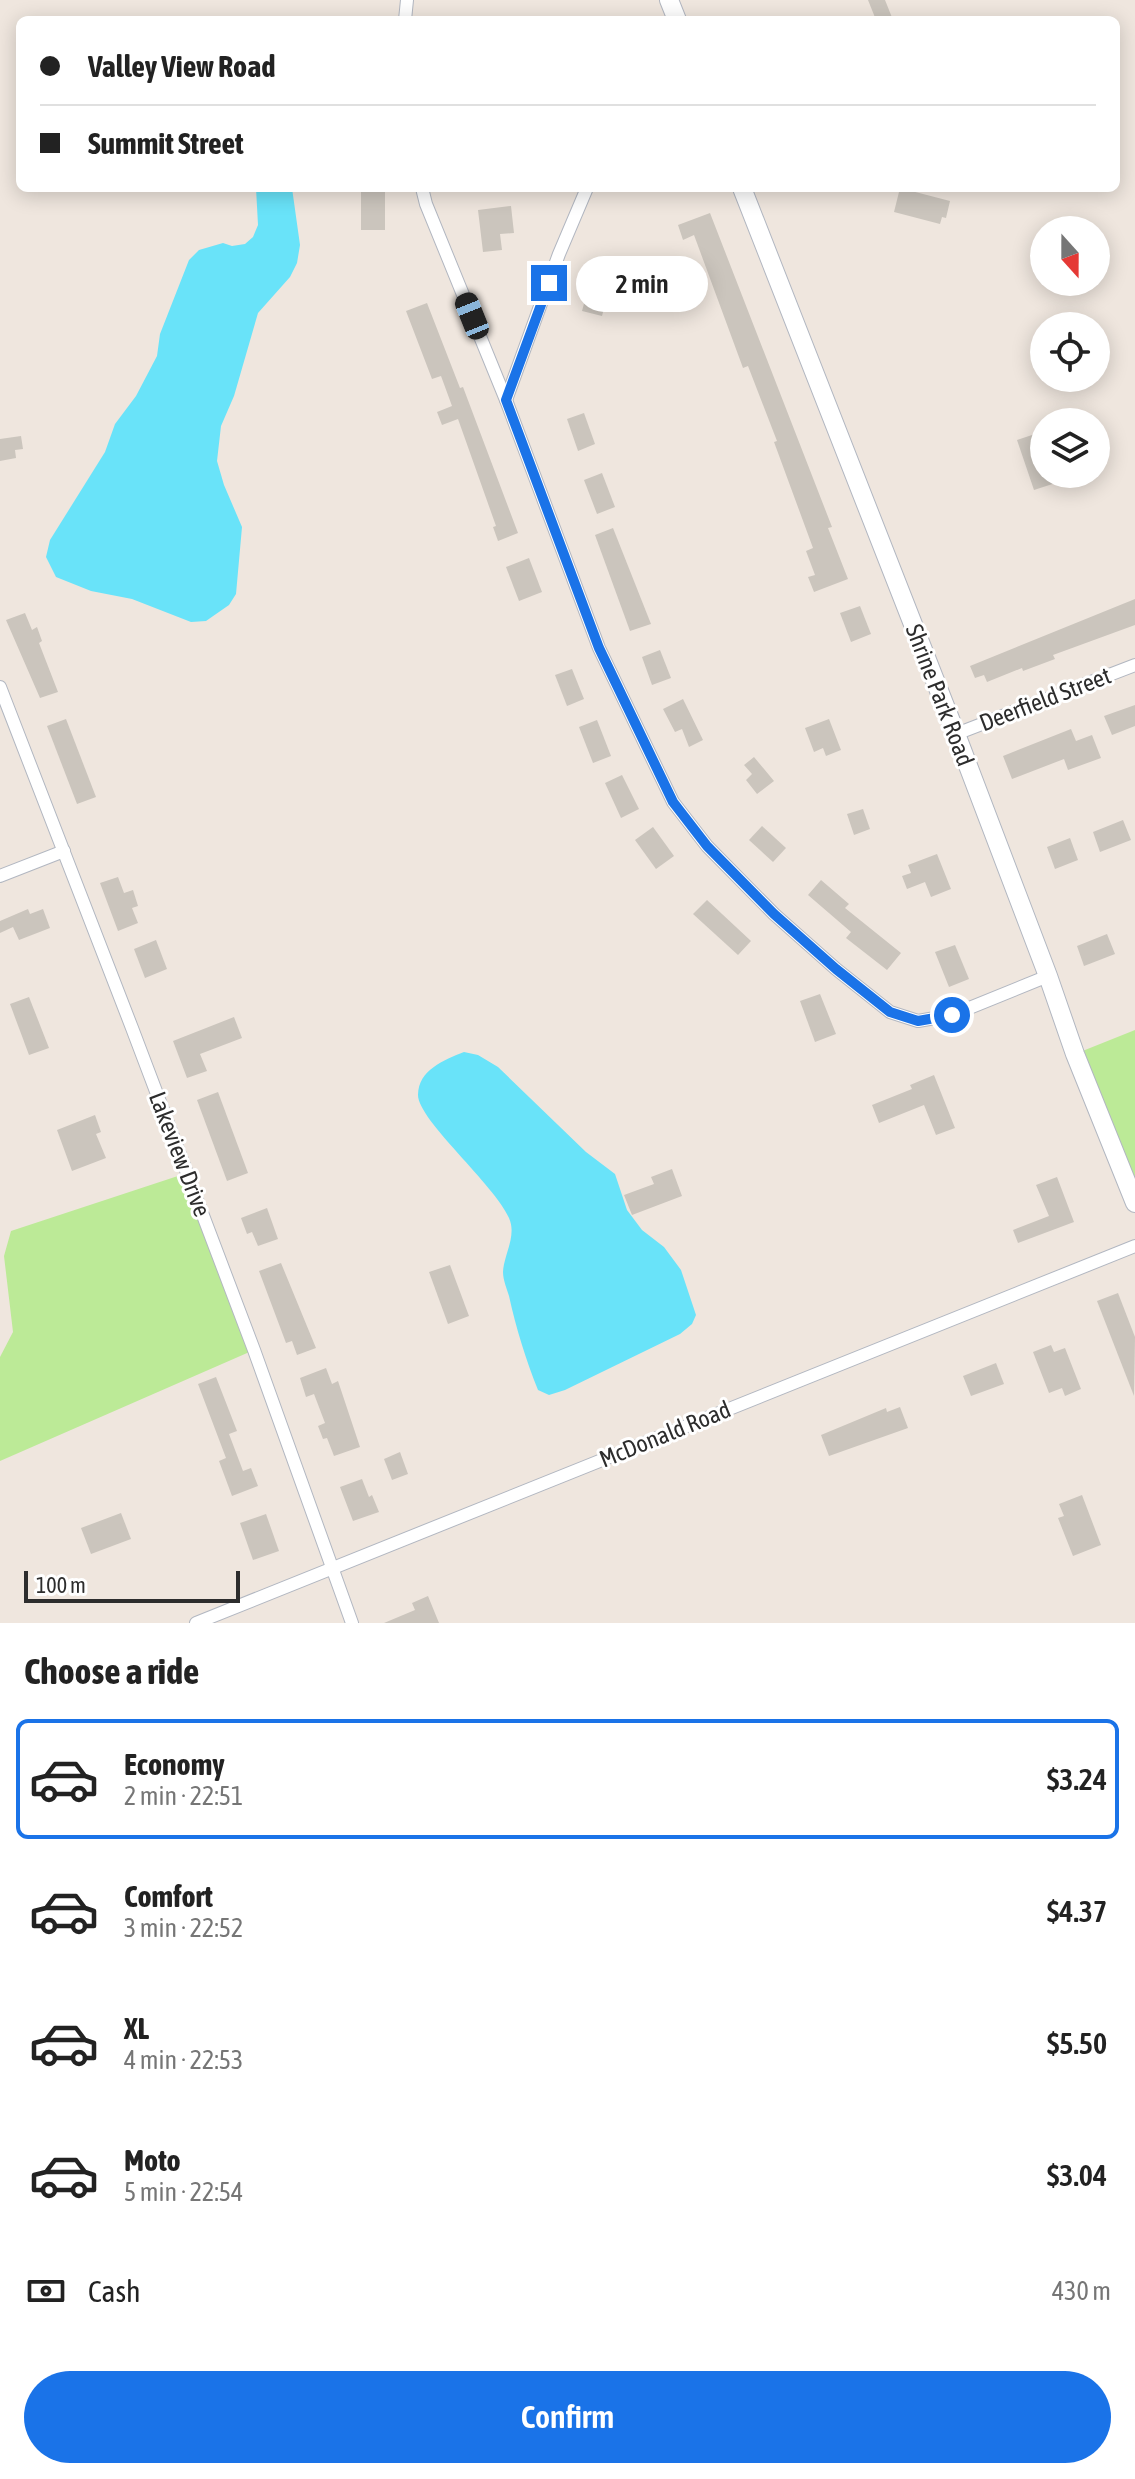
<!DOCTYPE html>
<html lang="en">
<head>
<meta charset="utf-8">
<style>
  :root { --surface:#fff; --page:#f2f2f2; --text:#222; --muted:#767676; --line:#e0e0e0; --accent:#1a73e8 }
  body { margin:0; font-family:"Asap Condensed",sans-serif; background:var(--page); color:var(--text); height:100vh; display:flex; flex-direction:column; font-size:30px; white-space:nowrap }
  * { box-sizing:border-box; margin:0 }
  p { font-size:26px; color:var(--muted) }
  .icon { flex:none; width:44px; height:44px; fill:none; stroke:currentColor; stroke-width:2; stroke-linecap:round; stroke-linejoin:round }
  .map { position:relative; height:1623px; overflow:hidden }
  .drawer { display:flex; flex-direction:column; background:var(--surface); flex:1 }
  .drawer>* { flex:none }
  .guide { position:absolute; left:16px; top:16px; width:1104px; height:176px; border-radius:12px; box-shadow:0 4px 20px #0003; display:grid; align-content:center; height:176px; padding:0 24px; background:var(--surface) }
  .needle { width:52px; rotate:159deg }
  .fabs { position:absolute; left:1030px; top:216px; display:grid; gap:16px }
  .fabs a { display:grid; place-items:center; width:80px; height:80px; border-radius:50%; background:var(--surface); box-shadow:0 4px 20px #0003; font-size:40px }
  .scale { position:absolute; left:24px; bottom:20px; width:216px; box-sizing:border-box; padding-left:8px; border:4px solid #2d2d2d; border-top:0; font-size:22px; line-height:28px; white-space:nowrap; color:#2d2d2d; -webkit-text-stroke:6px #fff; paint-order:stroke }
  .end { position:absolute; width:36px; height:36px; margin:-18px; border:10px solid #1a73e8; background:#fff; box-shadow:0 0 0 4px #fff }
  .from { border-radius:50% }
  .bubble { position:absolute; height:56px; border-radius:28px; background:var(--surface); box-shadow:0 4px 20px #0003; font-size:26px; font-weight:600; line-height:56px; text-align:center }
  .car { position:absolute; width:24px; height:48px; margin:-24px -12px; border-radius:10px; box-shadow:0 0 6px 2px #0007; background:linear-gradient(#222 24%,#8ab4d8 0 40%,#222 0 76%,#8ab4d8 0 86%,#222 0) }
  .guide b { display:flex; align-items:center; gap:28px; height:76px; font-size:30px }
  .guide b+b { border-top:2px solid var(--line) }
  .guide i { width:20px; height:20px; background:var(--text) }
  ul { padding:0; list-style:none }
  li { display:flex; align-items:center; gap:24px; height:120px; margin:0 16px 12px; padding:0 8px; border:4px solid transparent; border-radius:12px }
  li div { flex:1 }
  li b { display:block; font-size:30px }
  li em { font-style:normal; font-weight:600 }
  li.active { border-color:var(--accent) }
  li>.icon { width:72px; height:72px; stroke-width:1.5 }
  h2 { padding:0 24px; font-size:36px; line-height:96px }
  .pay { display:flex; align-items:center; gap:20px; height:88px; padding:0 24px; font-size:30px }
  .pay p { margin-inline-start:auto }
  .primary-button { display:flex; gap:16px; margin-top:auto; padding:16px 24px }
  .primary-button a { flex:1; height:92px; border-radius:48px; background:var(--accent); color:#fff; font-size:32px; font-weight:600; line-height:92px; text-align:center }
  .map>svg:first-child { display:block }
  .green { fill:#bcea97 }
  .water { fill:#69e3f9 }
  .building { fill:#cbc5bd }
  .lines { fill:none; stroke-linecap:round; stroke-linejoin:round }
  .street-casing { stroke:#b2b7c1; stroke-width:14 }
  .secondary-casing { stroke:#b2b7c1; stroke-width:20 }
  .street { stroke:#fff; stroke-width:12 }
  .secondary { stroke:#fff; stroke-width:18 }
  .route { stroke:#1a73e8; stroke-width:10 }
  .labels { text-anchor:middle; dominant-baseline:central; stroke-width:6; stroke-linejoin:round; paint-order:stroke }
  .street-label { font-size:24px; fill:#2d2d2d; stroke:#fff }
</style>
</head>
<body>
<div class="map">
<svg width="1135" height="1623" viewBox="0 0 1135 1623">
  <rect width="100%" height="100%" fill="#efe6de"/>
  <g class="green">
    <path d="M 1135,1030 L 1135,1203 L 1075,1054 Z"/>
    <path d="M 187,1173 L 254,1350 L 0,1461 L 0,1357 L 13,1332 L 4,1256 L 11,1231 Z"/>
  </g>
  <g class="water">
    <path d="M 256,188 L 292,188 L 300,245 L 297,263 L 290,277 L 258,313 L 234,396 L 221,426 L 217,461 L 224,485 L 242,527 L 236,594 L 229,605 L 206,621 L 191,622 L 132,599 L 91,591 L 56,577 L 46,557 L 50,540 L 105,452 L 115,424 L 136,396 L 157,356 L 160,334 L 189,260 L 199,250 L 223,243 L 232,246 L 245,244 L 253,237 L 258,225 Z"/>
    <path d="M 464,1052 L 478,1055 L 498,1067 L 586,1152 L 615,1174 L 627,1210 L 642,1230 L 664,1247 L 681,1270 L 696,1315 L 692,1324 L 680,1334 L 565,1390 L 549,1395 L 538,1390 C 526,1360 516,1328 509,1296 C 507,1289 503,1280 503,1272 C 504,1254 517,1236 509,1218 C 495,1185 418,1120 418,1095 C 418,1070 444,1060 464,1052 Z"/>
  </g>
  <g class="building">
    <path d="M 868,0 L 885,0 L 893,20 L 876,20 Z"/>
    <path d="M 900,188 L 950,201 L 946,218 L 942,217 L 940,224 L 894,212 Z"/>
    <rect x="361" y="191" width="24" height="39"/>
    <path d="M 511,206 L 514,233 L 500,234 L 502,250 L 483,252 L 478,210 Z"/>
    <path d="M 710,213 L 832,527 L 828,528 L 848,579 L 814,592 L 808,577 L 815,575 L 806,551 L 813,548 L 774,442 L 777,441 L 748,366 L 743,368 L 694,235 L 683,240 L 678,225 Z"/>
    <path d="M 592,274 L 611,279 L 602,316 L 582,311 Z"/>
    <path d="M 427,303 L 460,388 L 463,387 L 518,533 L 498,541 L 493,527 L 496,526 L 458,419 L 442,425 L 437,412 L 452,406 L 441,376 L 432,379 L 406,311 Z"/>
    <path d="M 584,413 L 595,444 L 578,451 L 567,419 Z"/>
    <path d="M 1044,431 L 1044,474 L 1077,476 L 1034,490 L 1017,440 Z"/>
    <path d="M 21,436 L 23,449 L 15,450 L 16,458 L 0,461 L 0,439 Z"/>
    <path d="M 602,473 L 615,507 L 597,514 L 584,480 Z"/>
    <path d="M 613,528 L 651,624 L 630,631 L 595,535 Z"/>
    <path d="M 529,558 L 542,592 L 519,601 L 506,567 Z"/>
    <path d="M 1135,599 L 1135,625 L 1053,655 L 1055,659 L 1023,671 L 1022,668 L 987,682 L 984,675 L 975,678 L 970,666 Z"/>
    <path d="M 860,606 L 871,634 L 851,642 L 840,613 Z"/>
    <path d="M 25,613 L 32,630 L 37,627 L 42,641 L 39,643 L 58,692 L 40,698 L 6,620 Z"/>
    <path d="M 660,650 L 671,678 L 652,685 L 642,657 Z"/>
    <path d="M 572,669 L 584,699 L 567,706 L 555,675 Z"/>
    <path d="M 683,699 L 703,740 L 689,747 L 682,729 L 675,732 L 663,709 Z"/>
    <path d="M 1135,705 L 1135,726 L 1112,735 L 1104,716 Z"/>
    <path d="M 66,719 L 96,797 L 77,804 L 47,726 Z"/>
    <path d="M 829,719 L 841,750 L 826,756 L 823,748 L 814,752 L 805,728 Z"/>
    <path d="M 597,720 L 611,756 L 593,763 L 579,727 Z"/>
    <path d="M 1071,729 L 1076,741 L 1092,735 L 1101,758 L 1068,770 L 1064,759 L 1012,779 L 1003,756 Z"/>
    <path d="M 754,757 L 774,781 L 757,794 L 746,780 L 752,774 L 744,765 Z"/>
    <path d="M 622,775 L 639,809 L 621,818 L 605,783 Z"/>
    <path d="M 863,809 L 870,829 L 854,835 L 847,814 Z"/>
    <path d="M 1123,820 L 1131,840 L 1100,852 L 1093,832 Z"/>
    <path d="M 762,826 L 786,848 L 773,862 L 749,840 Z"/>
    <path d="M 653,827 L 674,856 L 656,869 L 635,840 Z"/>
    <path d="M 1070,838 L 1078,860 L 1055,869 L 1047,847 Z"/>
    <path d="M 937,854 L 951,889 L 931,897 L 925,882 L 907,889 L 902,876 L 911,873 L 908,865 Z"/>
    <path d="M 118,877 L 124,893 L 133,890 L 138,906 L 132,908 L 138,923 L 118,931 L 100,883 Z"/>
    <path d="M 821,880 L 849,904 L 845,908 L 901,953 L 887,970 L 846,938 L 851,932 L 808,895 Z"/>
    <path d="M 707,900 L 751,941 L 738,955 L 693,914 Z"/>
    <path d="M 28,909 L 30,914 L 43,909 L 50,928 L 19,940 L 13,927 L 0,933 L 0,921 Z"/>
    <path d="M 1107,934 L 1115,954 L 1084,966 L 1077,946 Z"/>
    <path d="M 156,940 L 167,969 L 145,978 L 134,949 Z"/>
    <path d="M 955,945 L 969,979 L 949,987 L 935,952 Z"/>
    <path d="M 820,994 L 836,1034 L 815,1042 L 800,1001 Z"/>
    <path d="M 29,997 L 49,1048 L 29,1055 L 10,1004 Z"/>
    <path d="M 234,1017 L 242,1038 L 200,1054 L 207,1071 L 187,1078 L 173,1041 Z"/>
    <path d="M 934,1075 L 955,1128 L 936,1135 L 924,1105 L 879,1123 L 872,1105 L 912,1089 L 910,1085 Z"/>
    <path d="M 218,1092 L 248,1173 L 227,1181 L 197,1100 Z"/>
    <path d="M 95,1115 L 101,1132 L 96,1134 L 106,1158 L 72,1171 L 57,1130 Z"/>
    <path d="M 672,1169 L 682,1196 L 632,1215 L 624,1195 L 654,1184 L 651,1177 Z"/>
    <path d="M 1057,1177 L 1074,1222 L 1018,1243 L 1013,1230 L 1049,1216 L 1036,1185 Z"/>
    <path d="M 267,1208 L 278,1239 L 258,1246 L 252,1232 L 247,1234 L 241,1218 Z"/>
    <path d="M 281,1263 L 316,1348 L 297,1355 L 292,1341 L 286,1343 L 259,1271 Z"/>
    <path d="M 450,1265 L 469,1316 L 448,1324 L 429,1272 Z"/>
    <path d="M 1118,1293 L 1135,1337 L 1134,1396 L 1097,1301 Z"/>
    <path d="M 1051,1345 L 1054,1352 L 1065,1348 L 1081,1389 L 1065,1396 L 1062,1388 L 1049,1393 L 1033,1352 Z"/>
    <path d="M 996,1363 L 1004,1384 L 971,1396 L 963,1376 Z"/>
    <path d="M 326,1368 L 332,1384 L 338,1381 L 360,1447 L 334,1456 L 327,1438 L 323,1439 L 318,1426 L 325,1423 L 314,1394 L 306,1397 L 300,1378 Z"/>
    <path d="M 216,1377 L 237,1431 L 229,1434 L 243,1471 L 251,1468 L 258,1486 L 232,1496 L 219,1461 L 226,1458 L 198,1384 Z"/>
    <path d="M 900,1407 L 908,1428 L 829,1456 L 821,1435 L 886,1408 L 887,1412 Z"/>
    <path d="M 400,1452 L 408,1474 L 392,1480 L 384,1459 Z"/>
    <path d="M 362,1479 L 369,1497 L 372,1495 L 379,1512 L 353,1521 L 340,1487 Z"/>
    <path d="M 1082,1495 L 1101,1545 L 1073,1556 L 1058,1518 L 1064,1516 L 1059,1504 Z"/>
    <path d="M 121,1513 L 131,1539 L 91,1554 L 81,1528 Z"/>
    <path d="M 266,1514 L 279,1551 L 253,1560 L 240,1523 Z"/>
    <path d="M 428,1596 L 439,1623 L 384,1623 L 415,1610 L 412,1603 Z"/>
  </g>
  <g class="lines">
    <defs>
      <g id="street">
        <path d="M 405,20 L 407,0"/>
        <path d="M 422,188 L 426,204 L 506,400 L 599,648 L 673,802 L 707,846 L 774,914 L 836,969 L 890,1012 L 918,1021 L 952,1015 L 1048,976"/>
        <path d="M 506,400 L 559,254 L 587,188"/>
        <path d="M 0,687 L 132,1028 L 254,1350 L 352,1623"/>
        <path d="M 956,734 L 1135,665"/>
        <path d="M 0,876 L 64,851"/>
        <path d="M 196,1623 L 1135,1246"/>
      </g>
      <g id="secondary">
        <path d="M 669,0 L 677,20"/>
        <path d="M 742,188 L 956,734 L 1048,976 L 1075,1054 L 1135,1203"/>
      </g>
    </defs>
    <use href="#street" class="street-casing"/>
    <use href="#secondary" class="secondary-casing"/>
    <use href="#street" class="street"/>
    <use href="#secondary" class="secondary"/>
  </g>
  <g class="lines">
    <path class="route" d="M 549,283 L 506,400 L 599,648 L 673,802 L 707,846 L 774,914 L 836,969 L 890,1012 L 918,1021 L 952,1015"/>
  </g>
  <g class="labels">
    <g class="street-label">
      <text transform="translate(940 695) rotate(69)">Shrine Park Road</text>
      <text transform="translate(1045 699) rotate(-21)">Deerfield Street</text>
      <text transform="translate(180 1154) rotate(69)">Lakeview Drive</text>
      <text transform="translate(665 1434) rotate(-22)">McDonald Road</text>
    </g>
  </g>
</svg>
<div class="fabs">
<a><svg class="needle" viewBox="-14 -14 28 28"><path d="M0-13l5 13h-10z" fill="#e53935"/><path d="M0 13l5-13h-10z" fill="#767676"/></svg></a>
<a><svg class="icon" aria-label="locate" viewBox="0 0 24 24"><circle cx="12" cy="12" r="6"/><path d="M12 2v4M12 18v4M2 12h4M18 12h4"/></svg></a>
<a><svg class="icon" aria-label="layers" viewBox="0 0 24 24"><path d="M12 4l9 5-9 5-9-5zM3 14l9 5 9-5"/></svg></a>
</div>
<div class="scale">100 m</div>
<i class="end from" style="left:952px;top:1015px"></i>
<i class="end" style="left:549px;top:283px"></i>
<div class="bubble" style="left:576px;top:256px;width:132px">2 min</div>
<i class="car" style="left:472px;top:316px;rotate:338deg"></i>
<div class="guide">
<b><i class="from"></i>Valley View Road</b>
<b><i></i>Summit Street</b>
</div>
</div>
<section class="drawer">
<h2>Choose a ride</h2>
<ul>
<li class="active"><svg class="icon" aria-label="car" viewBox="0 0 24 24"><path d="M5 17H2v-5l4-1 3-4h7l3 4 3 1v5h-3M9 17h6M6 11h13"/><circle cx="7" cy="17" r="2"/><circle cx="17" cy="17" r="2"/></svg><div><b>Economy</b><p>2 min · 22:51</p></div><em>$3.24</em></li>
<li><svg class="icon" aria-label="car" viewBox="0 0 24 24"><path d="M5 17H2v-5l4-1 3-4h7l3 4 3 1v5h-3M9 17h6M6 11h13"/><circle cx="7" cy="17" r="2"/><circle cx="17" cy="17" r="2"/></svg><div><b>Comfort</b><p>3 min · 22:52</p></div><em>$4.37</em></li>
<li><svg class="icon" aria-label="car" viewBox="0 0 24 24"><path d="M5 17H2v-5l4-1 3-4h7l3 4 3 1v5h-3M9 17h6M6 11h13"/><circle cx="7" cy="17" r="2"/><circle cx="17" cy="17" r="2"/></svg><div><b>XL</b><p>4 min · 22:53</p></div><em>$5.50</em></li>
<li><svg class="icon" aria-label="car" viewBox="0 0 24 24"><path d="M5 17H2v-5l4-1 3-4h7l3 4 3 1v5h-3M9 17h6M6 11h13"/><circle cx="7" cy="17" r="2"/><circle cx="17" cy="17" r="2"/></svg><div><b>Moto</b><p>5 min · 22:54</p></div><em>$3.04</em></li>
</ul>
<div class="pay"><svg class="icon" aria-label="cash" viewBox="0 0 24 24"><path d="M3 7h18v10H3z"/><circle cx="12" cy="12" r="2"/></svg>Cash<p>430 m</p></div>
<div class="primary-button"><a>Confirm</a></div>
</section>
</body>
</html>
